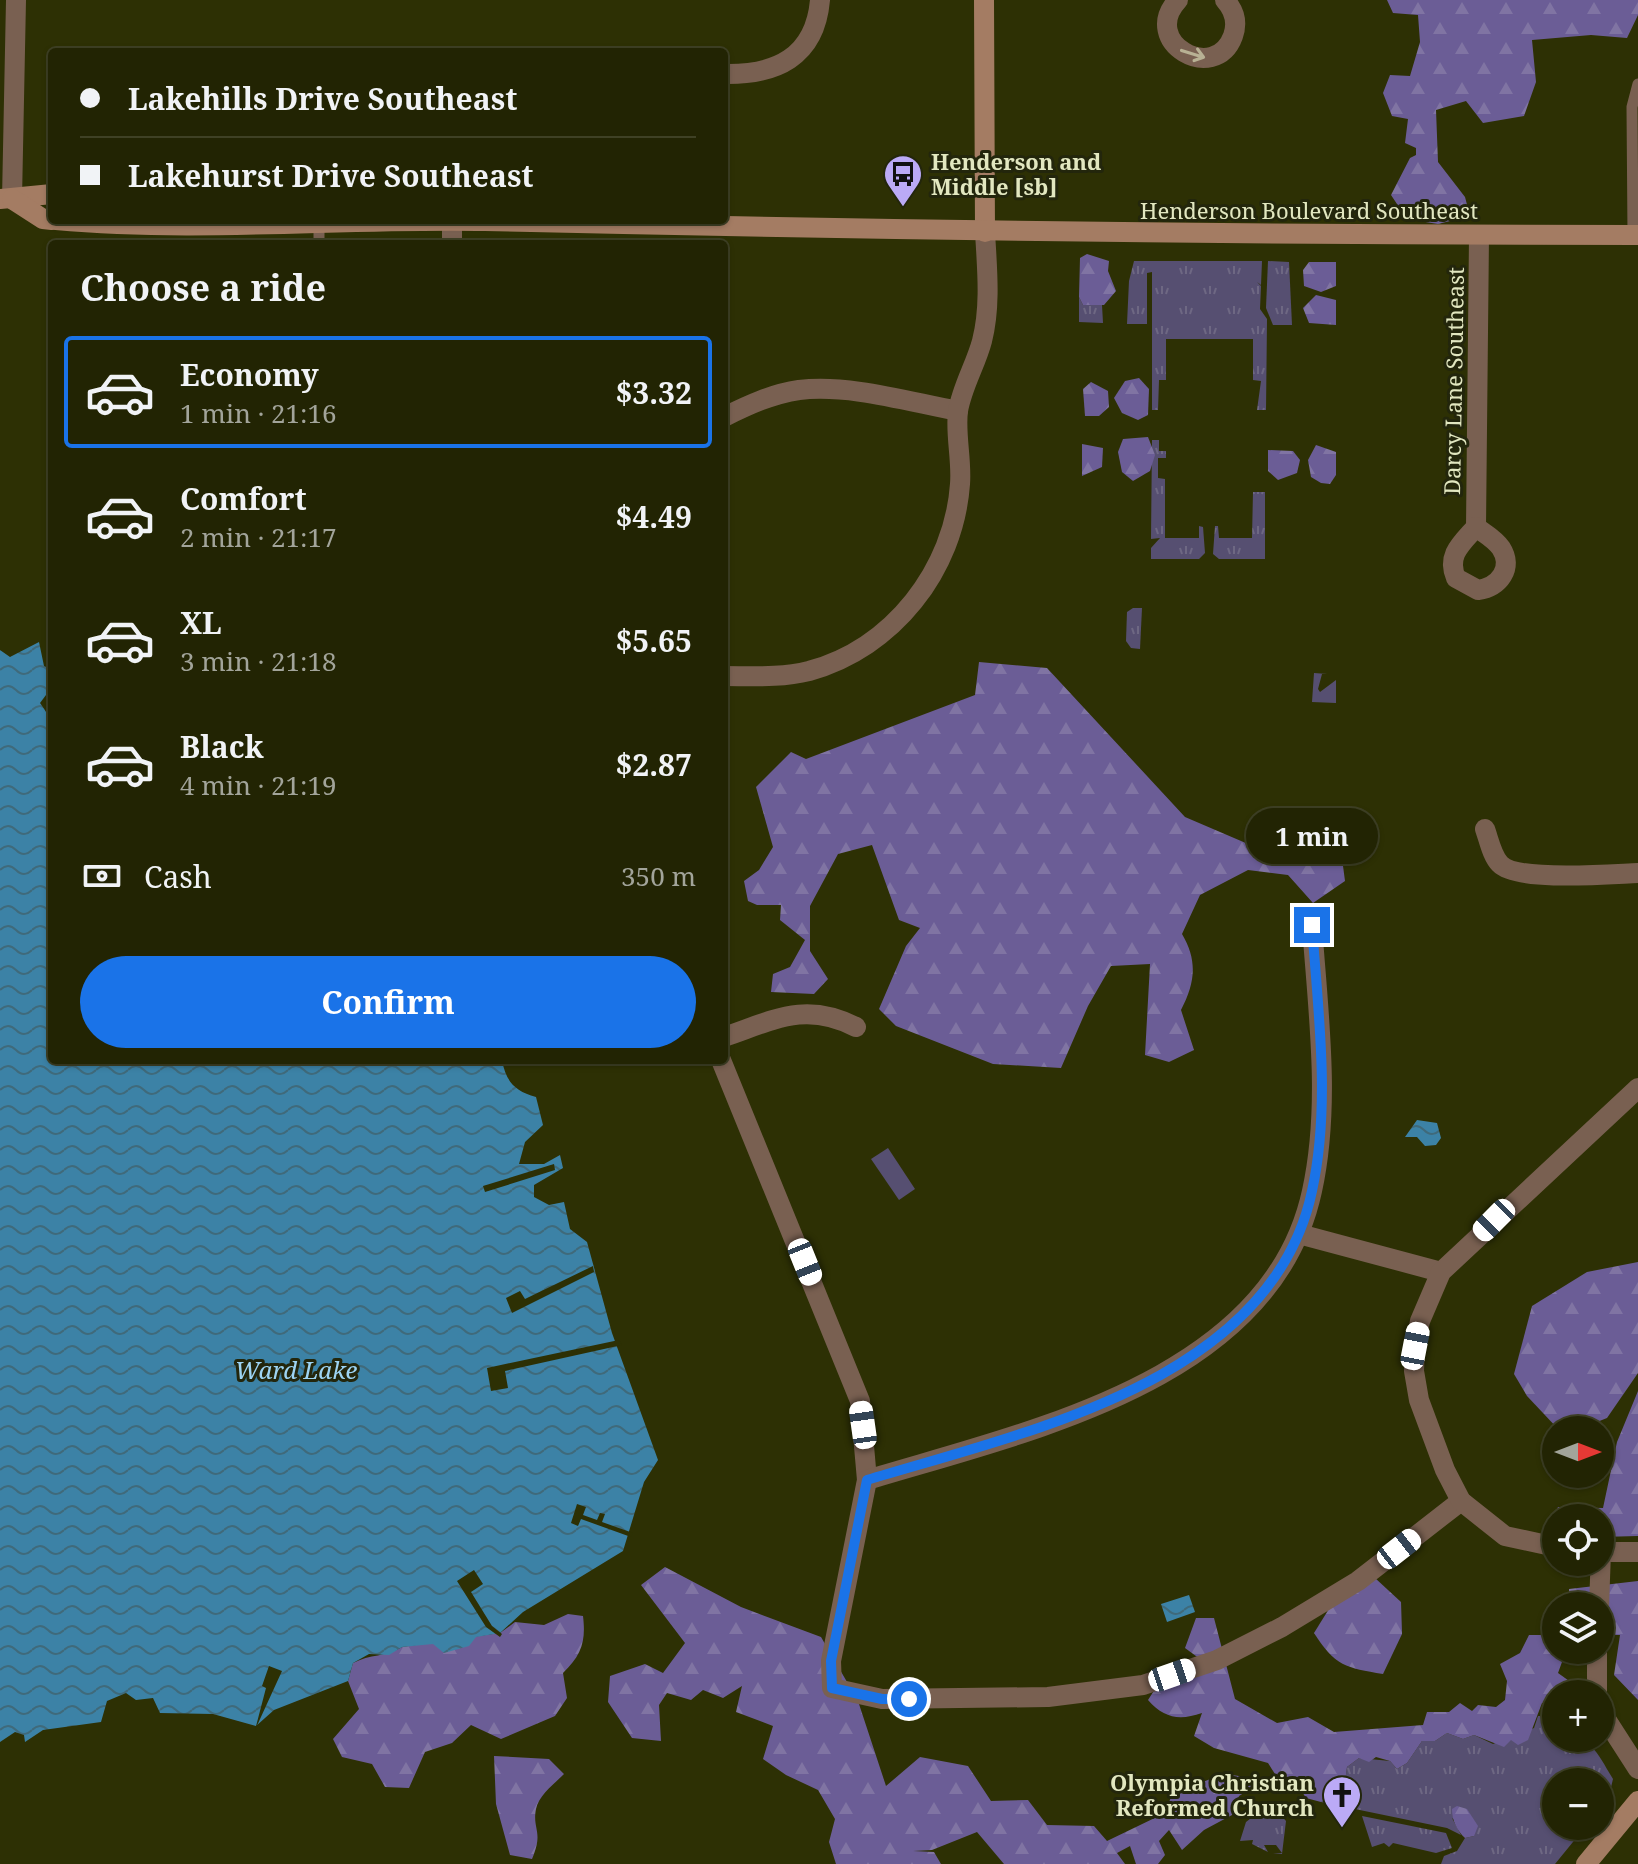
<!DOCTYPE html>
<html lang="en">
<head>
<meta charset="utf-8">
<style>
  :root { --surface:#222403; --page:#2e3012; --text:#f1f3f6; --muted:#a2a49a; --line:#3f4125; --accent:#1a73e8 }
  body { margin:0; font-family:"Noto Serif",serif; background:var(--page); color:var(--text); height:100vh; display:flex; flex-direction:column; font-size:30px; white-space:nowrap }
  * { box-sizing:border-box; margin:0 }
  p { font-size:26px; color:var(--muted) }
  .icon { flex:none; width:44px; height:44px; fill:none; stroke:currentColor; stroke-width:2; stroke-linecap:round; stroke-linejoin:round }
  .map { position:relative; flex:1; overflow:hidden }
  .sheet { position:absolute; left:48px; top:240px; width:680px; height:824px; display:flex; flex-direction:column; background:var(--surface); border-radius:8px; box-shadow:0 2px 6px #0004,0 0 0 2px var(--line) }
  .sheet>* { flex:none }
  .hud { position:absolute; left:48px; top:48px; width:680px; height:176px; border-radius:8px; box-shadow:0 2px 6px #0004,0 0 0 2px var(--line); display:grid; align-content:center; height:176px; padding:0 32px; background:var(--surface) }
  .needle { width:52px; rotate:90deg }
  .fabs { position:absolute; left:1542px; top:1416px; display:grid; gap:16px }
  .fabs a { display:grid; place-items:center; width:72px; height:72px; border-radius:50%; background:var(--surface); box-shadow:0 2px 6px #0004,0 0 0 2px var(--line); font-size:40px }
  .end { position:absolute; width:36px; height:36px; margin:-18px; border:10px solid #1a73e8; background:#fff; box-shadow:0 0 0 4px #fff }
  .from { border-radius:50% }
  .bubble { position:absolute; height:56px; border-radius:28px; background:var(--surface); box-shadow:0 2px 6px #0004,0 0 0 2px var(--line); font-size:26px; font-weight:700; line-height:56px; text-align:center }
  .car { position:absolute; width:24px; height:48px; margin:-24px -12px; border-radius:10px; box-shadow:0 0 6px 2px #0007; background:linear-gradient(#fff 24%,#345 0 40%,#fff 0 76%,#345 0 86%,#fff 0) }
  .hud b { display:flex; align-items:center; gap:28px; height:76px; font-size:30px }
  .hud b+b { border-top:2px solid var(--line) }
  .hud i { width:20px; height:20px; background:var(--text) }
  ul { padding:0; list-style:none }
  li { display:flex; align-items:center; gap:24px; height:112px; margin:0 16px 12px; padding:0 16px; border:4px solid transparent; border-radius:8px }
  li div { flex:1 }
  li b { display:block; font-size:30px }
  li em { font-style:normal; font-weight:700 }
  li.active { border-color:var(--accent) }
  li>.icon { width:72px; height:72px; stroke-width:1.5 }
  h2 { padding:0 32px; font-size:36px; line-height:96px }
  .pay { display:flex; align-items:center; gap:20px; height:88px; padding:0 32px; font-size:30px }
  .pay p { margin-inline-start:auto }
  .button { display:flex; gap:16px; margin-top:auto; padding:16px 32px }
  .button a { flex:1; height:92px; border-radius:48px; background:var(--accent); color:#fff; font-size:32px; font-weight:700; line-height:92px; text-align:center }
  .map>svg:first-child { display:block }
  .grass { fill:url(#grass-tufts) }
  .forest { fill:url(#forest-firs) }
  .pitch { fill:#564f71 }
  .water { fill:url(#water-waves) }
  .pier { fill:#2d3004 }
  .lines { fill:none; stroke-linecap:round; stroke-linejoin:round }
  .lane { stroke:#796051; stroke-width:11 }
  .street { stroke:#796051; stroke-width:20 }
  .secondary { stroke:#a47c63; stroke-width:20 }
  .oneway { stroke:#b8b194 }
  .route { stroke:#1a73e8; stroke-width:10 }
  .labels { text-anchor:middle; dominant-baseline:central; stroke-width:6; stroke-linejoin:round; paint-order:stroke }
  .poi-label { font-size:22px; font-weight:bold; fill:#e2e7c0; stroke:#23260c; text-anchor:start }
  .street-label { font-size:22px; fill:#e2e7c0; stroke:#23260c }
  .water-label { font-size:24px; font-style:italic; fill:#9dd4f3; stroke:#23260c }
</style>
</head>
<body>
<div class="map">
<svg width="1638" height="1864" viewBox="0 0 1638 1864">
  <defs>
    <pattern id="grass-tufts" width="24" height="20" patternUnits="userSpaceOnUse" patternTransform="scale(2)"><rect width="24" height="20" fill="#564f71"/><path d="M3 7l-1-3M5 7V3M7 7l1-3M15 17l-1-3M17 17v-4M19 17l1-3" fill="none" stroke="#6e6883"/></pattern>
    <pattern id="forest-firs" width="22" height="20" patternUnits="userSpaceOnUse" patternTransform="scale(2)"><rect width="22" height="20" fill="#6b5d96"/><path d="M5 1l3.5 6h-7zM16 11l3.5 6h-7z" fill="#8074a3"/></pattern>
    <pattern id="water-waves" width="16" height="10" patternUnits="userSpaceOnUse" patternTransform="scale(2)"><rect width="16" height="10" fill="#3c82a6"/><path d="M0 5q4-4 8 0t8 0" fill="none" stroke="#3f6a7b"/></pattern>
  </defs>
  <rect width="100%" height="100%" fill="#2d3004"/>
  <g class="grass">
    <path d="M 1134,261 L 1262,261 L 1261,285 L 1257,282 L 1261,286 L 1260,309 L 1267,319 L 1266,410 L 1257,410 L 1261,381 L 1253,380 L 1253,339 L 1166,339 L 1166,380 L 1159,380 L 1158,410 L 1152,410 L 1152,272 L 1147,273 L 1147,324 L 1127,324 L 1129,281 Z"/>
    <path d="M 1268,261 L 1289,262 L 1292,325 L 1273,325 L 1266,308 Z"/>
    <path d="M 1079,297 L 1083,305 L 1102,305 L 1103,323 L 1079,322 Z"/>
    <path d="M 1152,440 L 1159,440 L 1159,451 L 1166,451 L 1166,458 L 1158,458 L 1158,478 L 1165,479 L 1165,538 L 1199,538 L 1199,526 L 1203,527 L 1205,553 L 1199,559 L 1151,559 L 1151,548 L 1160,538 L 1151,539 Z"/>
    <path d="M 1253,492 L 1265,492 L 1265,559 L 1219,559 L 1213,554 L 1215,526 L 1218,526 L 1219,538 L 1252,538 Z"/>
    <path d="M 1133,608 L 1142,608 L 1140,649 L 1131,648 L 1126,641 L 1127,612 Z"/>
    <path d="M 1314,673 L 1327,674 L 1322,674 L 1318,689 L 1320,692 L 1336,680 L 1336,703 L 1312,702 Z"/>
    <path d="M 1538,1716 L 1556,1716 L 1556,1738 C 1593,1738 1595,1749 1613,1779 L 1608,1800 L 1600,1791 L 1600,1782 L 1591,1782 L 1580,1770 L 1570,1782 L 1556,1782 L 1556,1826 L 1586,1826 L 1555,1864 L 1441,1864 L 1444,1856 L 1457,1851 L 1465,1838 L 1474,1836 L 1452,1818 L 1461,1835 L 1447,1828 L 1321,1802 L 1331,1798 L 1334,1789 L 1345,1782 L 1347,1767 L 1359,1758 L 1390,1761 L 1397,1769 L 1407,1763 L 1422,1741 L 1435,1741 L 1447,1733 L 1463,1739 L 1474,1735 L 1493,1744 L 1534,1728 Z"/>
    <path d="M 1264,1808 L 1277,1811 L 1286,1821 L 1282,1854 L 1273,1853 L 1282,1853 L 1276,1845 L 1264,1845 L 1268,1852 L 1252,1844 L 1253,1840 L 1240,1841 L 1246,1822 Z"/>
    <path d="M 1362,1816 L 1446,1833 L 1452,1848 L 1436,1853 L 1393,1843 L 1389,1847 L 1384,1843 L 1372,1847 Z"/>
  </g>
  <g class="forest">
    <path d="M 1387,0 L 1638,0 L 1638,15 L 1627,38 L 1591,35 L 1532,40 L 1536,82 L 1524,116 L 1483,123 L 1466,101 L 1436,110 L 1438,162 L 1465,197 L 1470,216 L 1438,224 L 1407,219 L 1391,195 L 1410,158 L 1416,155 L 1416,148 L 1405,143 L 1408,119 L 1392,116 L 1383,93 L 1390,75 L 1410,76 L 1420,42 L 1418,15 L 1393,13 Z"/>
    <path d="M 1087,254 L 1109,261 L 1108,271 L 1116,291 L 1104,305 L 1083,305 L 1079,297 L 1080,258 Z"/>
    <path d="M 1309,262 L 1336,262 L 1336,286 L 1321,292 L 1304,286 L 1303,270 Z"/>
    <path d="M 1316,295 L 1336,300 L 1336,325 L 1309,323 L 1303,308 Z"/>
    <path d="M 1139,378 L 1149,389 L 1148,415 L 1138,420 L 1122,413 L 1114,398 L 1125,381 Z"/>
    <path d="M 1091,382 L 1108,391 L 1109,407 L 1099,416 L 1085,416 L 1083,389 Z"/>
    <path d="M 1148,437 L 1155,455 L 1150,471 L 1133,481 L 1122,472 L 1118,452 L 1123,439 Z"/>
    <path d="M 1082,444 L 1103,448 L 1102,467 L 1082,476 Z"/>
    <path d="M 1316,445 L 1336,452 L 1336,475 L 1330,484 L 1321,483 L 1311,477 L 1308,460 Z"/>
    <path d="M 1268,450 L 1293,451 L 1300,460 L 1297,473 L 1278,480 L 1268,471 Z"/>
    <path d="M 979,662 L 1047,668 L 1185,817 L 1295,864 L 1315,864 L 1317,818 L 1336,813 L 1345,881 L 1313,903 L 1288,875 L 1248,870 L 1200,895 L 1182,934 C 1198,961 1195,983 1181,1010 L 1194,1050 L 1169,1062 L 1145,1055 L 1150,964 L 1111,966 L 1088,1006 L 1061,1068 L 993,1064 L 896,1026 L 879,1009 L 906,946 L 920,928 L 899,920 L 872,845 L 838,854 L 810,906 L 810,951 L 828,979 L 814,994 L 771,992 L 773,974 L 790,967 L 805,940 L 780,920 L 781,905 L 757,905 L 748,901 L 744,881 L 759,870 L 773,847 L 756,787 L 791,752 L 806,759 L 975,695 Z"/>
    <path d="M 1638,1262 L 1638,1373 L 1607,1418 L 1577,1430 L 1559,1430 L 1527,1396 L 1514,1374 L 1532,1306 L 1587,1272 Z"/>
    <path d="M 1638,1391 L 1638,1536 L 1600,1537 L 1600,1518 L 1556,1518 L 1556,1533 L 1547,1532 L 1558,1507 L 1603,1508 L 1617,1442 Z"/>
    <path d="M 665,1567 L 741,1607 L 821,1637 L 858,1701 L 886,1786 L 920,1757 L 968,1766 L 991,1801 L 1028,1800 L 1047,1825 L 1094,1826 L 1107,1841 L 1165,1813 L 1171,1797 C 1202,1783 1227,1764 1258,1784 L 1239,1796 L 1232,1815 L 1204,1830 L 1182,1850 L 1169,1830 L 1159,1841 L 1165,1855 L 1158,1864 L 1136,1864 L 1130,1846 L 1117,1853 L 1125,1864 L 1004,1864 L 977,1832 L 932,1850 L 913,1851 L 934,1852 L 941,1864 L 836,1864 L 829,1842 L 835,1819 L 818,1790 L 786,1775 L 763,1759 L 773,1726 L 736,1712 L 742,1686 L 723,1698 L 703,1690 L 691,1700 L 667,1693 L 659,1705 L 661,1741 L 632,1738 L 608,1702 L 610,1676 L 645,1664 L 663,1673 L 685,1643 L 641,1585 Z"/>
    <path d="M 1375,1578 L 1401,1602 L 1402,1634 L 1383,1674 C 1346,1668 1335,1666 1314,1633 L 1332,1604 Z"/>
    <path d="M 1638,1581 L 1638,1700 L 1614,1675 L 1620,1635 L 1600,1635 L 1600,1606 L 1570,1606 L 1569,1589 Z"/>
    <path d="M 568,1614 L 583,1616 C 586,1641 582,1655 563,1673 L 567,1698 L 555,1716 L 501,1739 L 471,1725 L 452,1743 L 425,1752 L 409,1788 L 385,1787 L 372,1764 L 342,1757 L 333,1739 L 359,1709 L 348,1681 L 353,1663 C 370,1654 386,1657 402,1647 L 500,1633 L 515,1622 L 544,1625 Z"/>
    <path d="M 1196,1618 L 1214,1618 L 1235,1699 L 1277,1723 L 1308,1717 L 1334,1732 L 1423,1725 L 1427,1712 L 1449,1712 L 1460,1703 L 1472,1711 L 1478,1705 L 1496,1707 L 1505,1700 L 1507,1681 L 1500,1664 L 1520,1653 L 1529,1635 L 1547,1635 L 1556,1643 L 1556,1650 L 1561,1650 L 1562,1662 L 1558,1673 L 1572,1683 L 1571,1694 L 1556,1694 L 1556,1700 L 1542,1703 L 1528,1740 L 1518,1745 L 1511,1740 L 1504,1747 L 1474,1735 L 1463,1739 L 1447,1733 L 1435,1741 L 1422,1741 L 1407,1763 L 1397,1769 L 1390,1761 L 1376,1757 L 1369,1762 L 1359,1758 L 1347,1767 L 1345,1782 L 1334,1789 L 1331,1798 L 1321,1802 L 1306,1798 L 1299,1787 L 1301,1780 L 1275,1774 L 1268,1763 L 1214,1748 L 1194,1736 L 1202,1713 C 1179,1721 1164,1718 1148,1700 L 1166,1672 L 1200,1659 L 1185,1648 Z"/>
    <path d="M 494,1756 L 549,1759 L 564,1774 C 554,1784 539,1795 536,1809 C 532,1830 544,1831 532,1859 L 510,1855 L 496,1804 Z"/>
    <path d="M 1457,1806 L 1467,1809 L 1478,1826 L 1474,1836 L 1465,1838 C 1457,1831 1452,1820 1452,1809 Z"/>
  </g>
  <path class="pitch" d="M 888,1148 L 915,1189 L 899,1200 L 871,1159 Z"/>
  <g class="water">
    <path d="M 39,642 L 44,666 L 52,670 L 52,687 L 40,703 C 50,717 58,730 48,747 L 52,755 L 52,1060 L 502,1060 C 506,1082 515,1091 536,1097 L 543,1125 L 525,1142 L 519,1164 L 544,1164 L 560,1155 L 563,1168 L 534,1185 L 534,1197 L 549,1205 L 564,1202 L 570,1229 L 587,1242 L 612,1333 L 658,1460 L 644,1482 L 623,1551 L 523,1612 L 500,1633 L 476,1637 L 469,1646 L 444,1653 L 433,1644 L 402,1647 L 389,1655 L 369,1654 L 353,1663 L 348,1681 L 274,1710 L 256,1726 L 213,1714 L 160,1713 L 153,1698 L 136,1700 L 126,1693 L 107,1701 L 101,1722 L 43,1730 L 25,1742 L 24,1735 L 15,1732 L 0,1742 L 0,650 L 10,657 Z"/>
    <path d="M 1417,1120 L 1437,1123 L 1441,1138 L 1436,1145 L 1425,1146 L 1417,1137 L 1405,1137 Z"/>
    <path d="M 1189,1595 L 1195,1612 L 1167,1622 L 1161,1604 Z"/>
  </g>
  <g class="pier">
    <path d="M 554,1164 L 555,1170 L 485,1192 L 483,1186 Z"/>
    <path d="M 593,1266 L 594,1272 L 512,1313 L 506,1298 L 520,1291 L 525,1299 Z"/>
    <path d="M 619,1340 L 622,1345 L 505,1371 L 508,1388 L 491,1391 L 487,1368 Z"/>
    <path d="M 577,1504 L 586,1507 L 583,1515 L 597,1520 L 600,1513 L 605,1514 L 602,1522 L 633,1533 L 631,1537 L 581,1519 L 578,1526 L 571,1523 Z"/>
    <path d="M 474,1570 L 483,1584 L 471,1592 L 492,1626 L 502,1634 L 500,1637 L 486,1627 L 457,1581 Z"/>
    <path d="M 269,1666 L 282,1671 L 255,1730 L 266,1688 L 262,1686 Z"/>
  </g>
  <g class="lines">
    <g class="lane">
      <path d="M 1633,235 L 1632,107 L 1638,84"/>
      <path d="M 319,244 L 319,224"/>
    </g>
    <g class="street">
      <path d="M 1178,0 C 1139,42 1215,85 1233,36 C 1238,22 1234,10 1225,0"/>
      <path d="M 724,74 C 775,75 815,58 820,0"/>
      <path d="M 12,199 L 16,0"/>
      <path d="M 452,221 L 452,244"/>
      <path d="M 724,417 C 748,405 772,394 799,390 C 850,384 909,402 958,411"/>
      <path d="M 1476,527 L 1479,235"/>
      <path d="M 1476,527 C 1484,533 1495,539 1501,548 C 1514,568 1499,587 1478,590 L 1456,578 C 1446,555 1462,543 1476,527 Z"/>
      <path d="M 724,676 C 752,676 781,678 809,671 C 893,648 954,570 960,484 C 962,460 955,434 958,411 C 962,387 976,364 982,341 C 991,306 987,268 985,232"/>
      <path d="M 1485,829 C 1489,840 1492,856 1500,864 C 1517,882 1611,874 1638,873"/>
      <path d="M 724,1037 C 774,1020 805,1001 856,1027"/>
      <path d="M 721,1060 L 860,1401 L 867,1480 L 831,1661 L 832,1688 L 882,1699 L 1048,1697 L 1143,1685 L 1217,1660 L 1282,1627 L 1358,1581 L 1461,1501"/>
      <path d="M 1299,1234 L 1441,1272"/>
      <path d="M 867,1480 C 1024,1432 1271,1382 1312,1191 C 1331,1104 1318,1013 1312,925"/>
      <path d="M 1556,1547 L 1505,1536 L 1461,1501 L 1445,1470 L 1419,1400 L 1414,1371 L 1415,1346 L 1420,1321 L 1441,1272 L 1638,1088"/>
      <path d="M 1600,1552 L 1638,1552"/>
      <path d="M 1599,1606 L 1601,1552"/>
      <path d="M 1597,1694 L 1597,1650"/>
      <path d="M 1600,1710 L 1638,1769"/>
    </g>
    <g class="secondary">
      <path d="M 984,0 L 985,232"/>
      <path d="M 0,199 L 52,194"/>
      <path d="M 12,199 L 43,219 L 52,220"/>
      <path d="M 56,220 C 199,233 342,218 485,221 C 870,230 1254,235 1638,235"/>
      <path d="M 1586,1864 L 1638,1801"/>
    </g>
  </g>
  <defs><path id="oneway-shaft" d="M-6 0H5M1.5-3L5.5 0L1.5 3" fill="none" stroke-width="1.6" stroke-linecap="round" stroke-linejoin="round" transform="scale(2)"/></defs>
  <use class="oneway" href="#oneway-shaft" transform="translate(1193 54) rotate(17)"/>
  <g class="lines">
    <path class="route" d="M 909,1699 L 882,1699 L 832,1688 L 831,1661 L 867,1480 C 1024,1432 1272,1382 1312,1191 C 1331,1104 1318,1013 1312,925"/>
  </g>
  <defs>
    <symbol id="bus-pin" viewBox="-11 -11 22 30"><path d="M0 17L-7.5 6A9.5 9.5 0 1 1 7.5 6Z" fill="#bbaaf6" stroke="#23260c"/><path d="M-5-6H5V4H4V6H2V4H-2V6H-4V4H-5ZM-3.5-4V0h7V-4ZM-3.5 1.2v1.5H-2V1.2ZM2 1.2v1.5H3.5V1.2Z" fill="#111"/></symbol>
    <symbol id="church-pin" viewBox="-11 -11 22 30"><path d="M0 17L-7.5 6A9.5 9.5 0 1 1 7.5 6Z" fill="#bbaaf6" stroke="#23260c"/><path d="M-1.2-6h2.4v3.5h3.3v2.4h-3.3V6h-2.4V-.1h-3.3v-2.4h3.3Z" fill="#111"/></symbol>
  </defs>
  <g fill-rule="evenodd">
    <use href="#bus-pin" x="881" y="152" width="44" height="60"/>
    <use href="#church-pin" x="1320" y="1773" width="44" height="60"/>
  </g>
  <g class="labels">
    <g class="poi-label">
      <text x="931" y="161">Henderson and<tspan x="931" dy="25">Middle [sb]</tspan></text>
      <text x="1314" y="1782" text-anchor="end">Olympia Christian<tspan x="1314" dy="25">Reformed Church</tspan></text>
    </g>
    <g class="street-label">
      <text x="1309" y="210">Henderson Boulevard Southeast</text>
      <text transform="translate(1453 381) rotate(-89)">Darcy Lane Southeast</text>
    </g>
    <g class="water-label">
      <text x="296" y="1369">Ward Lake</text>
    </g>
  </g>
</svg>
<div class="fabs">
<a><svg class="needle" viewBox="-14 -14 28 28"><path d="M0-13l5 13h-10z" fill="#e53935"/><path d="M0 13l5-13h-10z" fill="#a2a49a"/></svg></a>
<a><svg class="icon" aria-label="locate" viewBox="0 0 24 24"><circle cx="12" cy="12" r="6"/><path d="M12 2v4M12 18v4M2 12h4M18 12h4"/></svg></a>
<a><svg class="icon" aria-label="layers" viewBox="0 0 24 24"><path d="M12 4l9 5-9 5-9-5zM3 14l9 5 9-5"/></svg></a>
<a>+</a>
<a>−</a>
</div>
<i class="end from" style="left:909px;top:1699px"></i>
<i class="end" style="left:1312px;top:925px"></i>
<div class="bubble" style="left:1246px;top:808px;width:132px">1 min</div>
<i class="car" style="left:1494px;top:1220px;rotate:225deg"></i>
<i class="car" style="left:805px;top:1262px;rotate:158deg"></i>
<i class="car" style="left:1415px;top:1346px;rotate:11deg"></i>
<i class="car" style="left:863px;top:1425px;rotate:352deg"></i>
<i class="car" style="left:1399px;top:1549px;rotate:52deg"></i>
<i class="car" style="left:1172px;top:1675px;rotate:71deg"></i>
<div class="hud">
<b><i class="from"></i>Lakehills Drive Southeast</b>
<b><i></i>Lakehurst Drive Southeast</b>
</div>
<section class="sheet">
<h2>Choose a ride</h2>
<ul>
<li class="active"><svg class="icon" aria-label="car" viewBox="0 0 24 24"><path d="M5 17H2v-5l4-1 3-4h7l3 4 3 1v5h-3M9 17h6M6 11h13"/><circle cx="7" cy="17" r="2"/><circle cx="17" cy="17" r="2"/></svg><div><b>Economy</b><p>1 min · 21:16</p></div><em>$3.32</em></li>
<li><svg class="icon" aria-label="car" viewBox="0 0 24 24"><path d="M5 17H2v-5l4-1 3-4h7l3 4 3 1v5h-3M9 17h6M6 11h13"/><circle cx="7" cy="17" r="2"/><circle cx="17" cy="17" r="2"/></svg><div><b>Comfort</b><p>2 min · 21:17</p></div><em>$4.49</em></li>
<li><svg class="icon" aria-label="car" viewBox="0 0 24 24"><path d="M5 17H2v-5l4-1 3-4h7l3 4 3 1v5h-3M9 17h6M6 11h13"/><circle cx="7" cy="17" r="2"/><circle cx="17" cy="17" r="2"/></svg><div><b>XL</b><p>3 min · 21:18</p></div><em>$5.65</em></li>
<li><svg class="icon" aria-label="car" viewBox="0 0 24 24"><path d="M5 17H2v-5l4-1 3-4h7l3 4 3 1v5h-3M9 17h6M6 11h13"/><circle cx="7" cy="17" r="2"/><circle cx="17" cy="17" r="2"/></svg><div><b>Black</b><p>4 min · 21:19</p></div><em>$2.87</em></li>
</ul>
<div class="pay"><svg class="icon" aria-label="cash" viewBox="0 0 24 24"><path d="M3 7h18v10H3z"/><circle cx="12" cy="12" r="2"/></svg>Cash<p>350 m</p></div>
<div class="button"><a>Confirm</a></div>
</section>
</div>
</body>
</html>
